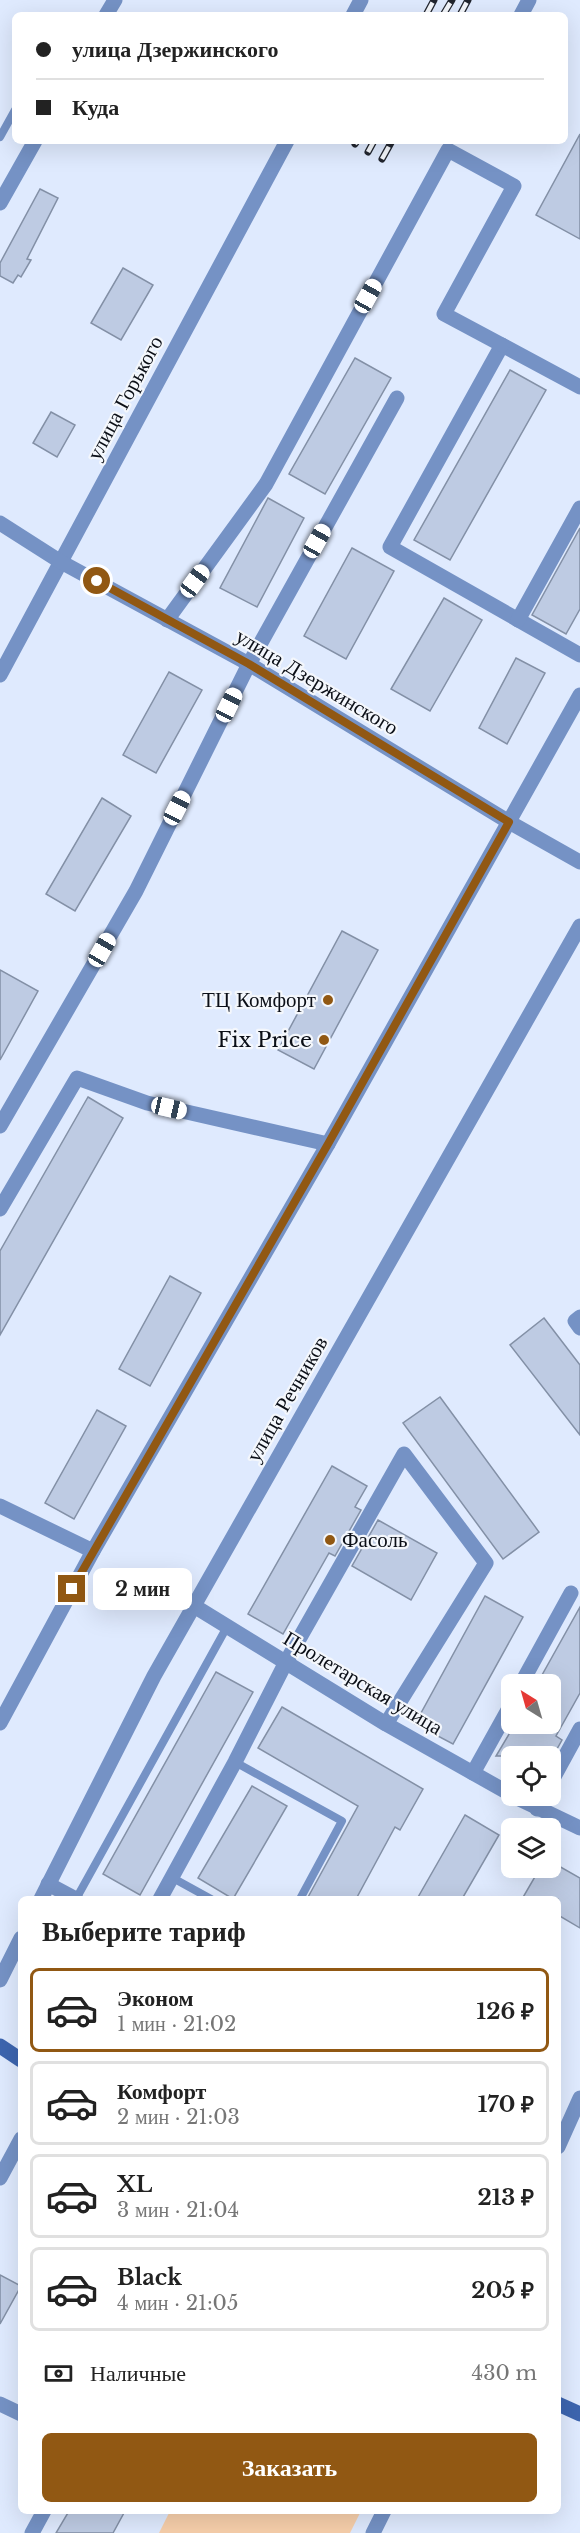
<!DOCTYPE html>
<html lang="ru">
<head>
<meta charset="utf-8">
<style>
  :root { --surface:#fff; --page:#f2f2f2; --text:#222; --muted:#767676; --line:#e0e0e0; --accent:#915813 }
  body { margin:0; font-family:"Libre Baskerville",serif; background:var(--page); color:var(--text); height:100vh; display:flex; flex-direction:column; font-size:22px; white-space:nowrap }
  * { box-sizing:border-box; margin:0 }
  p { font-size:20px; color:var(--muted) }
  .icon { flex:none; width:33px; height:33px; fill:none; stroke:currentColor; stroke-width:2; stroke-linecap:round; stroke-linejoin:round }
  .map { position:relative; flex:1; overflow:hidden }
  .side { position:absolute; left:18px; top:1896px; width:543px; height:618px; display:flex; flex-direction:column; background:var(--surface); border-radius:9px; box-shadow:0 6px 24px #0002 }
  .side>* { flex:none }
  .hud { position:absolute; left:12px; top:12px; width:556px; height:132px; border-radius:9px; box-shadow:0 6px 24px #0002; display:grid; align-content:center; height:132px; padding:0 24px; background:var(--surface) }
  .needle { width:39px; rotate:323deg }
  .controls { position:absolute; left:501px; top:1674px; display:grid; gap:12px }
  .controls a { display:grid; place-items:center; width:60px; height:60px; border-radius:9px; background:var(--surface); box-shadow:0 6px 24px #0002; font-size:30px }
  .end { position:absolute; width:27px; height:27px; margin:-14px; border:8px solid #915813; background:#fff; box-shadow:0 0 0 3px #fff }
  .from { border-radius:50% }
  .bubble { position:absolute; height:42px; border-radius:9px; background:var(--surface); box-shadow:0 6px 24px #0002; font-size:20px; font-weight:700; line-height:42px; text-align:center }
  .car { position:absolute; width:18px; height:36px; margin:-18px -9px; border-radius:8px; box-shadow:0 0 4px 2px #0007; background:linear-gradient(#fff 24%,#345 0 40%,#fff 0 76%,#345 0 86%,#fff 0) }
  .hud b { display:flex; align-items:center; gap:21px; height:57px; font-size:22px }
  .hud b+b { border-top:2px solid var(--line) }
  .hud i { width:15px; height:15px; background:var(--text) }
  ul { padding:0; list-style:none }
  li { display:flex; align-items:center; gap:18px; height:84px; margin:0 12px 9px; padding:0 12px; border:3px solid var(--line); border-radius:9px }
  li div { flex:1 }
  li b { display:block; font-size:22px }
  li em { font-style:normal; font-weight:700 }
  li.on { border-color:var(--accent) }
  li>.icon { width:54px; height:54px; stroke-width:1.5 }
  h2 { padding:0 24px; font-size:27px; line-height:72px }
  .pay { display:flex; align-items:center; gap:15px; height:66px; padding:0 24px; font-size:22px }
  .pay p { margin-inline-start:auto }
  .primary-button { display:flex; gap:12px; margin-top:auto; padding:12px 24px }
  .primary-button a { flex:1; height:69px; border-radius:9px; background:var(--accent); color:#fff; font-size:24px; font-weight:700; line-height:69px; text-align:center }
  .map>svg:first-child { display:block }
  .green { fill:#f7cfab }
  .building { fill:#becbe3; stroke:#8390a6; stroke-width:1.5 }
  .lines { fill:none; stroke-linecap:round; stroke-linejoin:round }
  .service { stroke:#7592c5; stroke-width:8 }
  .minor { stroke:#7592c5; stroke-width:15 }
  .tertiary { stroke:#7592c5; stroke-width:15 }
  .secondary { stroke:#3d65af; stroke-width:15 }
  .rail-casing { stroke:#21252f; stroke-width:7 }
  .rail { stroke:#f4f7fc; stroke-width:4.5; stroke-dasharray:14; stroke-linecap:butt }
  .route { stroke:#915813; stroke-width:8 }
  .poi-dot { fill:#915813; stroke:#f4f7fc; stroke-width:2 }
  .labels { text-anchor:middle; dominant-baseline:central; stroke-width:4.5; stroke-linejoin:round; paint-order:stroke }
  .street-label { font-size:21px; fill:#0b0f17; stroke:#f4f7fc }
  .poi-label { font-size:21px; fill:#0b0f17; stroke:#f4f7fc; text-anchor:end }
</style>
</head>
<body>
<div class="map">
<svg width="580" height="2533" viewBox="0 0 580 2533">
  <rect width="100%" height="100%" fill="#dfeafe"/>
  <path class="green" d="M 170,2511 L 361,2511 L 350,2533 L 159,2533 Z"/>
  <g class="building">
    <path d="M 580,134 L 580,239 L 536,215 Z"/>
    <path d="M 40,189 L 58,198 L 27,259 L 31,260 L 21,277 L 18,275 L 13,283 L 0,276 L 0,263 Z"/>
    <path d="M 123,268 L 153,285 L 121,340 L 91,323 Z"/>
    <path d="M 355,358 L 391,378 L 325,494 L 289,474 Z"/>
    <path d="M 510,370 L 546,390 L 450,560 L 414,540 Z"/>
    <path d="M 51,412 L 75,425 L 57,457 L 33,443 Z"/>
    <path d="M 268,498 L 304,518 L 257,607 L 220,588 Z"/>
    <path d="M 580,528 L 580,609 L 566,634 L 532,615 Z"/>
    <path d="M 352,548 L 394,571 L 346,659 L 304,636 Z"/>
    <path d="M 444,598 L 482,620 L 430,711 L 391,689 Z"/>
    <path d="M 516,658 L 545,673 L 507,744 L 479,728 Z"/>
    <path d="M 169,672 L 202,690 L 156,773 L 123,755 Z"/>
    <path d="M 102,798 L 131,816 L 75,911 L 46,894 Z"/>
    <path d="M 342,931 L 378,950 L 314,1069 L 278,1050 Z"/>
    <path d="M 0,970 L 38,991 L 0,1060 Z"/>
    <path d="M 88,1097 L 123,1118 L 0,1335 L 0,1251 Z"/>
    <path d="M 170,1276 L 201,1293 L 150,1386 L 119,1369 Z"/>
    <path d="M 544,1318 L 580,1365 L 580,1435 L 510,1345 Z"/>
    <path d="M 440,1397 L 539,1532 L 503,1559 L 403,1423 Z"/>
    <path d="M 97,1410 L 126,1426 L 74,1519 L 45,1503 Z"/>
    <path d="M 332,1466 L 367,1486 L 355,1507 L 361,1510 L 335,1556 L 329,1553 L 283,1634 L 248,1614 Z"/>
    <path d="M 378,1520 L 437,1553 L 411,1600 L 352,1566 Z"/>
    <path d="M 485,1596 L 523,1617 L 453,1744 L 415,1724 Z"/>
    <path d="M 580,1607 L 580,1693 L 556,1736 L 562,1740 L 553,1756 L 496,1756 L 515,1724 L 550,1724 L 550,1684 L 537,1684 Z"/>
    <path d="M 216,1672 L 253,1692 L 140,1895 L 103,1874 Z"/>
    <path d="M 282,1707 L 423,1789 L 400,1830 L 395,1827 L 356,1899 L 307,1899 L 358,1806 L 258,1748 Z"/>
    <path d="M 252,1786 L 287,1806 L 233,1899 L 198,1878 Z"/>
    <path d="M 465,1815 L 499,1835 L 462,1899 L 417,1899 Z"/>
    <path d="M 550,1861 L 580,1878 L 580,1928 L 558,1915 L 558,1899 L 522,1899 L 540,1868 L 550,1868 Z"/>
    <path d="M 0,2275 L 21,2286 L 0,2324 Z"/>
    <path d="M 69,2511 L 125,2511 L 113,2533 L 56,2533 Z"/>
  </g>
  <g class="lines">
    <g class="service">
      <path d="M 0,137 L 15,110"/>
      <path d="M 235,1762 L 342,1821 L 300,1899"/>
      <path d="M 171,1877 L 211,1899"/>
      <path d="M 76,1899 L 228,1625"/>
    </g>
    <g class="minor">
      <path d="M 106,15 L 115,0"/>
      <path d="M 353,15 L 361,0"/>
      <path d="M 521,15 L 529,0"/>
      <path d="M 0,203 L 35,141"/>
      <path d="M 580,387 L 502,345 L 390,547 L 580,655"/>
      <path d="M 167,620 L 266,484 L 448,150 L 514,186 L 444,314 L 502,345"/>
      <path d="M 518,620 L 580,508"/>
      <path d="M 0,675 L 287,141"/>
      <path d="M 0,1126 L 136,891 L 249,664 L 397,398"/>
      <path d="M 0,1209 L 77,1078 L 147,1103 L 328,1144"/>
      <path d="M 580,1317 L 575,1321 L 580,1328"/>
      <path d="M 0,1506 L 93,1551"/>
      <path d="M 194,1606 L 386,1724 L 512,1795"/>
      <path d="M 521,1684 L 571,1593"/>
      <path d="M 0,1723 L 93,1551 L 328,1144 L 580,695"/>
      <path d="M 473,1773 L 512,1703"/>
      <path d="M 550,1784 L 580,1729"/>
      <path d="M 513,1796 L 580,1828"/>
      <path d="M 537,1809 L 544,1796"/>
      <path d="M 48,1884 L 76,1899"/>
      <path d="M 160,1899 L 235,1762 L 286,1662 L 404,1454 L 486,1563 L 386,1724"/>
      <path d="M 558,2147 L 580,2098"/>
      <path d="M 0,2178 L 21,2139"/>
      <path d="M 0,2404 L 21,2414"/>
      <path d="M 32,2533 L 44,2511"/>
      <path d="M 373,2533 L 384,2511"/>
    </g>
    <g class="tertiary">
      <path d="M 0,523 L 61,562 L 249,664 L 509,822 L 580,862"/>
      <path d="M 41,1899 L 154,1676 L 580,926"/>
      <path d="M 0,1980 L 21,1938"/>
    </g>
    <g class="secondary">
      <path d="M 0,2046 L 21,2060"/>
      <path d="M 558,2404 L 580,2414"/>
    </g>
    <defs>
      <g id="rail">
        <path d="M 426,15 L 434,0"/>
        <path d="M 443,15 L 452,0"/>
        <path d="M 460,15 L 468,0"/>
        <path d="M 355,144 L 357,141"/>
        <path d="M 368,152 L 374,141"/>
        <path d="M 382,159 L 392,141"/>
      </g>
    </defs>
    <use href="#rail" class="rail-casing"/>
    <use href="#rail" class="rail"/>
  </g>
  <g class="lines">
    <path class="route" d="M 72,1589 L 328,1144 L 509,822 L 249,664 L 97,581"/>
  </g>
  <g class="poi-dot">
    <circle cx="328" cy="1000" r="6"/>
    <circle cx="324" cy="1040" r="6"/>
    <circle cx="330" cy="1540" r="6"/>
  </g>
  <g class="labels">
    <g class="street-label">
      <text transform="translate(125 398) rotate(-62)">улица Горького</text>
      <text transform="translate(317 682) rotate(31)">улица Дзержинского</text>
      <text transform="translate(287 1399) rotate(-60)">улица Речников</text>
      <text transform="translate(363 1683) rotate(31)">Пролетарская улица</text>
    </g>
    <g class="poi-label">
      <text x="316" y="1000">ТЦ Комфорт</text>
      <text x="312" y="1040">Fix Price</text>
      <text x="342" y="1540" text-anchor="start">Фасоль</text>
    </g>
  </g>
</svg>
<div class="controls">
<a><svg class="needle" viewBox="-14 -14 28 28"><path d="M0-13l5 13h-10z" fill="#e53935"/><path d="M0 13l5-13h-10z" fill="#767676"/></svg></a>
<a><svg class="icon" aria-label="locate" viewBox="0 0 24 24"><circle cx="12" cy="12" r="6"/><path d="M12 2v4M12 18v4M2 12h4M18 12h4"/></svg></a>
<a><svg class="icon" aria-label="layers" viewBox="0 0 24 24"><path d="M12 4l9 5-9 5-9-5zM3 14l9 5 9-5"/></svg></a>
</div>
<i class="end from" style="left:97px;top:581px"></i>
<i class="end" style="left:72px;top:1589px"></i>
<div class="bubble" style="left:93px;top:1568px;width:99px">2 мин</div>
<i class="car" style="left:368px;top:296px;rotate:29deg"></i>
<i class="car" style="left:317px;top:541px;rotate:29deg"></i>
<i class="car" style="left:195px;top:581px;rotate:36deg"></i>
<i class="car" style="left:229px;top:705px;rotate:26deg"></i>
<i class="car" style="left:177px;top:808px;rotate:27deg"></i>
<i class="car" style="left:102px;top:950px;rotate:30deg"></i>
<i class="car" style="left:169px;top:1108px;rotate:103deg"></i>
<div class="hud">
<b><i class="from"></i>улица Дзержинского</b>
<b><i></i>Куда</b>
</div>
<section class="side">
<h2>Выберите тариф</h2>
<ul>
<li class="on"><svg class="icon" aria-label="car" viewBox="0 0 24 24"><path d="M5 17H2v-5l4-1 3-4h7l3 4 3 1v5h-3M9 17h6M6 11h13"/><circle cx="7" cy="17" r="2"/><circle cx="17" cy="17" r="2"/></svg><div><b>Эконом</b><p>1 мин · 21:02</p></div><em>126 ₽</em></li>
<li><svg class="icon" aria-label="car" viewBox="0 0 24 24"><path d="M5 17H2v-5l4-1 3-4h7l3 4 3 1v5h-3M9 17h6M6 11h13"/><circle cx="7" cy="17" r="2"/><circle cx="17" cy="17" r="2"/></svg><div><b>Комфорт</b><p>2 мин · 21:03</p></div><em>170 ₽</em></li>
<li><svg class="icon" aria-label="car" viewBox="0 0 24 24"><path d="M5 17H2v-5l4-1 3-4h7l3 4 3 1v5h-3M9 17h6M6 11h13"/><circle cx="7" cy="17" r="2"/><circle cx="17" cy="17" r="2"/></svg><div><b>XL</b><p>3 мин · 21:04</p></div><em>213 ₽</em></li>
<li><svg class="icon" aria-label="car" viewBox="0 0 24 24"><path d="M5 17H2v-5l4-1 3-4h7l3 4 3 1v5h-3M9 17h6M6 11h13"/><circle cx="7" cy="17" r="2"/><circle cx="17" cy="17" r="2"/></svg><div><b>Black</b><p>4 мин · 21:05</p></div><em>205 ₽</em></li>
</ul>
<div class="pay"><svg class="icon" aria-label="cash" viewBox="0 0 24 24"><path d="M3 7h18v10H3z"/><circle cx="12" cy="12" r="2"/></svg>Наличные<p>430 m</p></div>
<div class="primary-button"><a>Заказать</a></div>
</section>
</div>
</body>
</html>
